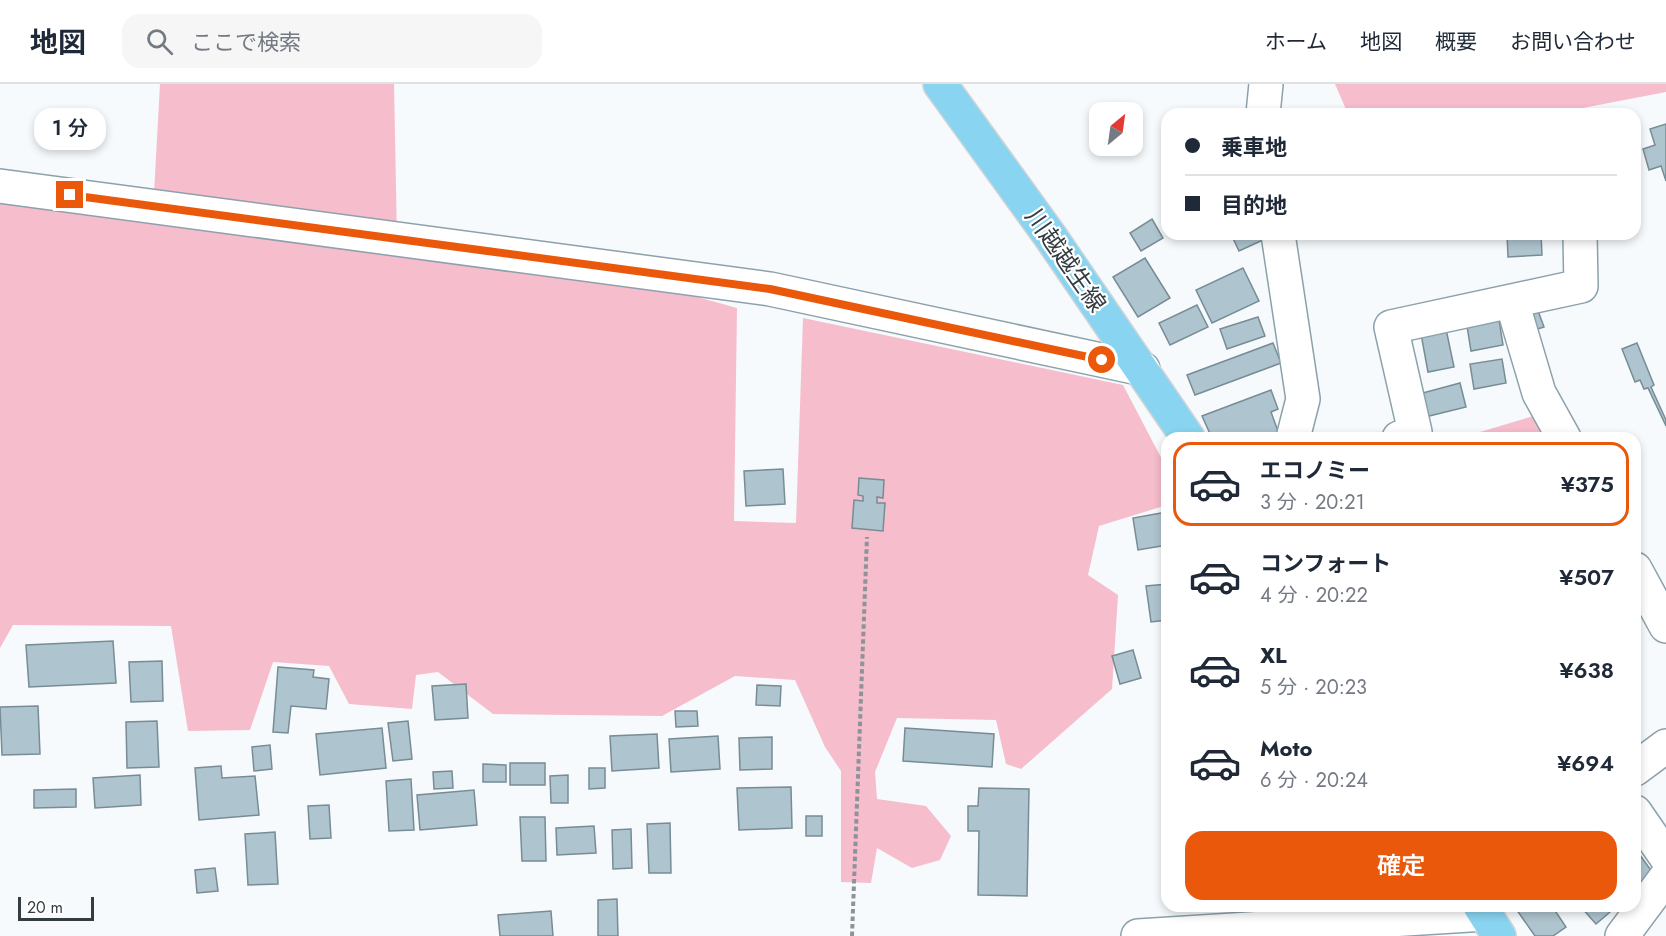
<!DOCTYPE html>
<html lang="ja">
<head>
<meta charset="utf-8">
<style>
  :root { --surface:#fff; --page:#f6f6f7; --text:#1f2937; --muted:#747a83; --line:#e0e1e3; --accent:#ea580c }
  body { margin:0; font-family:Jost,"Noto Sans JP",sans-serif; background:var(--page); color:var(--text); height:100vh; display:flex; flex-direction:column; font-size:22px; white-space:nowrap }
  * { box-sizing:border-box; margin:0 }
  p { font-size:20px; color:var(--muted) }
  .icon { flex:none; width:33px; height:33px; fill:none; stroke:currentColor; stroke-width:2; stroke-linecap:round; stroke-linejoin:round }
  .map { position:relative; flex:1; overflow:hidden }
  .details { position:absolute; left:1161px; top:348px; width:480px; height:480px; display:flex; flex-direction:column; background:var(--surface); border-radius:18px; box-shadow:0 3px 9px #0003 }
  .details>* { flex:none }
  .top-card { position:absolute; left:1161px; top:24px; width:480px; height:132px; border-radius:18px; box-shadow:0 3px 9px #0003; display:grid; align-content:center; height:132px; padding:0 24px; background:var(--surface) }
  .needle { width:39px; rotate:29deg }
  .fabs { position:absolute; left:1089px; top:18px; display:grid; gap:12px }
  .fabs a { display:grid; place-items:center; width:54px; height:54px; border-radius:12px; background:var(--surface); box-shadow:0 3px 9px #0003; font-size:30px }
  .scale { position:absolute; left:18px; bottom:15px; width:76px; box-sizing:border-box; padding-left:6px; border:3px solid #343c40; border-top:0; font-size:16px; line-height:21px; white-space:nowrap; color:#343c40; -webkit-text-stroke:4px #fff; paint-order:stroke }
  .end { position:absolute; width:27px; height:27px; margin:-14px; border:8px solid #ea580c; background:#fff; box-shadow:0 0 0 3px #fff }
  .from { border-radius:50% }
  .bubble { position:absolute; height:42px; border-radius:18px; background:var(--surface); box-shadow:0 3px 9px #0003; font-size:20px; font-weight:600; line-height:42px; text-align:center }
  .top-card b { display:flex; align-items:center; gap:21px; height:57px; font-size:22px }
  .top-card b+b { border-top:2px solid var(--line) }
  .top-card i { width:15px; height:15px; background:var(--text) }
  ul { padding:10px 0 0; list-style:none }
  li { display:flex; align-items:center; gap:18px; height:84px; margin:0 12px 9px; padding:0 12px; border:3px solid transparent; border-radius:18px }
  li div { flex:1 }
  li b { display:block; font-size:22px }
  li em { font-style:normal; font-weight:600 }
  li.on { border-color:var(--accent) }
  li>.icon { width:54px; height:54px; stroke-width:1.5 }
  .button { display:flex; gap:12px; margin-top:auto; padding:12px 24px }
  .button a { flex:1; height:69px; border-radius:18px; background:var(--accent); color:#fff; font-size:24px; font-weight:600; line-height:69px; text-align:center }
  header { display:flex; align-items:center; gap:36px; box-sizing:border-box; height:84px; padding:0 30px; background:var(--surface); border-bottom:2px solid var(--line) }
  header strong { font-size:28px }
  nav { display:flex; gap:33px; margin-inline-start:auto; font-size:21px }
  .search { width:420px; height:54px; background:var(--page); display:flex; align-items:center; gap:15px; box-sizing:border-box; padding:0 21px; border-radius:18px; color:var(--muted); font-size:22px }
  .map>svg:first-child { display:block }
  .green { fill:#f6bdcd }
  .building { fill:#aec4ce; stroke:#778c95; stroke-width:1.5 }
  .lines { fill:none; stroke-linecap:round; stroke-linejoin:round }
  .minor-casing { stroke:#8ca1ab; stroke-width:36 }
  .major-casing { stroke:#d2d4d5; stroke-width:36 }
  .path { stroke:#8d9396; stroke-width:4; stroke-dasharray:4.5 3; stroke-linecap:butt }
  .minor { stroke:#fff; stroke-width:33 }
  .major { stroke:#89d4f1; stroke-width:33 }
  .route { stroke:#ea580c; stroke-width:8 }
  .labels { text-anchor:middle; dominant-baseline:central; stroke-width:4.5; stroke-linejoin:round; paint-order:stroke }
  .street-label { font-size:24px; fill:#343c40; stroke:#fff }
</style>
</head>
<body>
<header>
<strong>地図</strong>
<div class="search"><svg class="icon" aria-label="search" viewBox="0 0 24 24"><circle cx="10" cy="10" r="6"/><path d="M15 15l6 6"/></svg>ここで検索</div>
<nav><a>ホーム</a><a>地図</a><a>概要</a><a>お問い合わせ</a></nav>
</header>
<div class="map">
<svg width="1666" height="852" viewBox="0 0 1666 852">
  <rect width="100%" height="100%" fill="#f6fafc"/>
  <g class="green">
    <path d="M 160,0 L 394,0 L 397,155 L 640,197 L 737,224 L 734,437 L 796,439 L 803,234 L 1123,301 L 1167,385 L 1167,421 L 1099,442 L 1088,491 L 1118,511 L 1112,605 L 1021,685 L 1006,680 L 996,636 L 897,634 L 875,688 L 877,715 L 926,722 L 951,752 L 940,776 L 912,784 L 877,764 L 871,799 L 841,798 L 841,687 L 825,663 L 795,596 L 735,592 L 662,632 L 493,630 L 438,588 L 416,591 L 412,625 L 349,620 L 329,582 L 273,578 L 250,646 L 188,647 L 171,542 L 13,541 L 0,564 L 0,106 L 154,109 Z"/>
    <path d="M 1335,0 L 1666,0 L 1666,8 L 1562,28 L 1348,30 Z"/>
    <path d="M 1540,330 L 1553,354 L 1460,354 Z"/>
  </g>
  <g class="building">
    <path d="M 1666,40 L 1666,97 L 1661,82 L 1649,86 L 1643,65 L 1655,61 L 1650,45 Z"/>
    <path d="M 1152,135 L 1163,154 L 1141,167 L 1130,149 Z"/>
    <path d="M 1231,150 L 1264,150 L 1265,155 L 1239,167 Z"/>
    <path d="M 1507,150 L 1541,150 L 1542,171 L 1508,173 Z"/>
    <path d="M 1145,174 L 1170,214 L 1138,233 L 1113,193 Z"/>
    <path d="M 1243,184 L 1259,217 L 1212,239 L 1196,206 Z"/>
    <path d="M 1197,221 L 1208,243 L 1170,261 L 1159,239 Z"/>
    <path d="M 1537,224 L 1544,243 L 1531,247 L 1524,228 Z"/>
    <path d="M 1258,233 L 1265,252 L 1227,265 L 1220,245 Z"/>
    <path d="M 1499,236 L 1503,261 L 1471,267 L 1467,242 Z"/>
    <path d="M 1446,245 L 1454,283 L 1428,288 L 1421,250 Z"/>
    <path d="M 1273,259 L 1281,279 L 1195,311 L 1187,291 Z"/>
    <path d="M 1637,259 L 1654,301 L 1651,303 L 1666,336 L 1666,342 L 1648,304 L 1644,305 L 1640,296 L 1635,298 L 1622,265 Z"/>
    <path d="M 1502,275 L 1506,299 L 1474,305 L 1470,280 Z"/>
    <path d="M 1460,299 L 1466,323 L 1425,333 L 1419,310 Z"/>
    <path d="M 1271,306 L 1278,325 L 1271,328 L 1279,350 L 1267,354 L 1220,354 L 1218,350 L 1211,352 L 1202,332 Z"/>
    <path d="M 783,385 L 785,420 L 746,422 L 744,387 Z"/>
    <path d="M 859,394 L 884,396 L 883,414 L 877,413 L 877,419 L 885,419 L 883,447 L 852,444 L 854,416 L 863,417 L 863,412 L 858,411 Z"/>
    <path d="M 1167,428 L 1167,461 L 1138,466 L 1133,434 Z"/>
    <path d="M 1167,500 L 1167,536 L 1151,538 L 1146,502 Z"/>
    <path d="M 113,557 L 116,599 L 29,603 L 26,561 Z"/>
    <path d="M 1133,566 L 1141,594 L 1120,600 L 1112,572 Z"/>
    <path d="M 162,577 L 163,617 L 131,618 L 129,578 Z"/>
    <path d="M 278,583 L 314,586 L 313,593 L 329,595 L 326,625 L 291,622 L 288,649 L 273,648 Z"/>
    <path d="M 466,600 L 468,634 L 435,636 L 432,602 Z"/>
    <path d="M 757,601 L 781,602 L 780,622 L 756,621 Z"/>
    <path d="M 38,622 L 40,670 L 2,671 L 0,623 Z"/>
    <path d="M 675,627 L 697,627 L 698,642 L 676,643 Z"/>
    <path d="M 157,637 L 159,683 L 127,684 L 126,638 Z"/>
    <path d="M 408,637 L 412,675 L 393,677 L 388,639 Z"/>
    <path d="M 382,644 L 386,684 L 320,691 L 316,650 Z"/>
    <path d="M 905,644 L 994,650 L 992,683 L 903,677 Z"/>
    <path d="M 657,650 L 659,684 L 612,687 L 610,652 Z"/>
    <path d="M 718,652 L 720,685 L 671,688 L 669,655 Z"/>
    <path d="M 772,653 L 772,685 L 740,686 L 739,654 Z"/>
    <path d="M 270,661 L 272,685 L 254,687 L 252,663 Z"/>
    <rect x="510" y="679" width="35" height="22"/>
    <path d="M 483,680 L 506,681 L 506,698 L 483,698 Z"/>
    <path d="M 221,682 L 222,694 L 255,692 L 259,731 L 199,736 L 195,684 Z"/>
    <path d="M 589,684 L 605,684 L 605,704 L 589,705 Z"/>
    <path d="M 452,687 L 453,704 L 434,705 L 433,688 Z"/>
    <path d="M 140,691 L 141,721 L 95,724 L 93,694 Z"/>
    <path d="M 568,691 L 568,719 L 551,719 L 550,692 Z"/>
    <path d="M 411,695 L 414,746 L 389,747 L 386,697 Z"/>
    <path d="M 791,703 L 792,744 L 739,746 L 737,704 Z"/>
    <path d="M 979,704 L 1029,705 L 1027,812 L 978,811 L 979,747 L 968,747 L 968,722 L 978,722 Z"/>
    <path d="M 76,705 L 76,723 L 34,724 L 34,706 Z"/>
    <path d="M 474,706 L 477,741 L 420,746 L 417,711 Z"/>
    <path d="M 329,721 L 331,754 L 310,755 L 308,722 Z"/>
    <rect x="806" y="732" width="16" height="20"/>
    <path d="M 520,733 L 545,733 L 546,777 L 522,777 Z"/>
    <path d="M 670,739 L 671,789 L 649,789 L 647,740 Z"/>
    <path d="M 594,742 L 596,769 L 557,771 L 556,744 Z"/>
    <path d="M 631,745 L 632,784 L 613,785 L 612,746 Z"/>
    <path d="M 275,748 L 278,800 L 248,801 L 245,750 Z"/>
    <path d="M 1635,764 L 1655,792 L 1635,806 Z"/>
    <path d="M 215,784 L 218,807 L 197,809 L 195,786 Z"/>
    <path d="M 617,815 L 618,852 L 598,852 L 598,816 Z"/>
    <path d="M 1514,822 L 1552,822 L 1566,843 L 1553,852 L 1535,852 Z"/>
    <path d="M 1580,822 L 1617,822 L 1596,840 Z"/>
    <path d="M 551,827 L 553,852 L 500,852 L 498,831 Z"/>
  </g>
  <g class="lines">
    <defs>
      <g id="minor">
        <path d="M 1263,30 L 1266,0"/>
        <path d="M 0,102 L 770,205 L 1143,285"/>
        <path d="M 1278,150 L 1303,315 L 1293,354"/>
        <path d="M 1512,218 L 1539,309 L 1564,354"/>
        <path d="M 1399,354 L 1415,348 L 1391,243 L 1581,202 L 1580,150"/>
        <path d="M 1635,485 L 1666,542"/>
        <path d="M 1635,685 L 1666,662"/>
        <path d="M 1635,728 L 1666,773"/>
        <path d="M 1138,852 L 1485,830"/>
        <path d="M 1622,852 L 1666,793"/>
      </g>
      <g id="major">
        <path d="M 940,0 L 1050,152 L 1188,354"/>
        <path d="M 1480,822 L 1499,852"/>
      </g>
    </defs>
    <use href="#minor" class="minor-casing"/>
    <use href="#major" class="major-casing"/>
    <path class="path" d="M 852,852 L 867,453"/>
    <use href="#minor" class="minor"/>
    <use href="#major" class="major"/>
  </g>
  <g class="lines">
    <path class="route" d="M 70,111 L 770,205 L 1102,276"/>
  </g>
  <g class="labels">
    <g class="street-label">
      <text transform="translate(1066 176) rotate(55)">川越越生線</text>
    </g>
  </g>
</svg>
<div class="fabs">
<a><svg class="needle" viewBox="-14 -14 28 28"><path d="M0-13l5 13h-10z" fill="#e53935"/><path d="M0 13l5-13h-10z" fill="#747a83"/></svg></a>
</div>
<div class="scale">20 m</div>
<i class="end from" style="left:1102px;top:276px"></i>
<i class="end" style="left:70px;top:111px"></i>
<div class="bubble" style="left:34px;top:24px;width:72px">1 分</div>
<div class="top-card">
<b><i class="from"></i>乗車地</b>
<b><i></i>目的地</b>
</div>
<section class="details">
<ul>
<li class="on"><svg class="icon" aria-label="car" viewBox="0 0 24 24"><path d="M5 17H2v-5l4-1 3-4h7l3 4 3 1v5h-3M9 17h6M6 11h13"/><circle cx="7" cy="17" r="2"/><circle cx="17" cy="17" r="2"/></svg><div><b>エコノミー</b><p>3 分 · 20:21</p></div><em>¥375</em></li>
<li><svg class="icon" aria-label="car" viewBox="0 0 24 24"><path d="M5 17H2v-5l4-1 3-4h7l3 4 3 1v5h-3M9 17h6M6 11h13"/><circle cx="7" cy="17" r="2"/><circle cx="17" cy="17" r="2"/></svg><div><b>コンフォート</b><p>4 分 · 20:22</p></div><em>¥507</em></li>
<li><svg class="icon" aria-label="car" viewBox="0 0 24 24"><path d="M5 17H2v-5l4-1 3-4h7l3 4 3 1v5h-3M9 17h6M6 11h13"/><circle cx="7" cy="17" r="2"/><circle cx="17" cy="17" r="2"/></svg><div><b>XL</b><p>5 分 · 20:23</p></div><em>¥638</em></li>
<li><svg class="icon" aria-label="car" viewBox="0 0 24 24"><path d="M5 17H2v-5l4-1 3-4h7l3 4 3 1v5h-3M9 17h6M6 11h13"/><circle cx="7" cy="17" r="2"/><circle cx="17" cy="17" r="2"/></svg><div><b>Moto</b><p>6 分 · 20:24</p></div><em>¥694</em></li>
</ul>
<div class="button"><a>確定</a></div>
</section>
</div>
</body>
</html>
